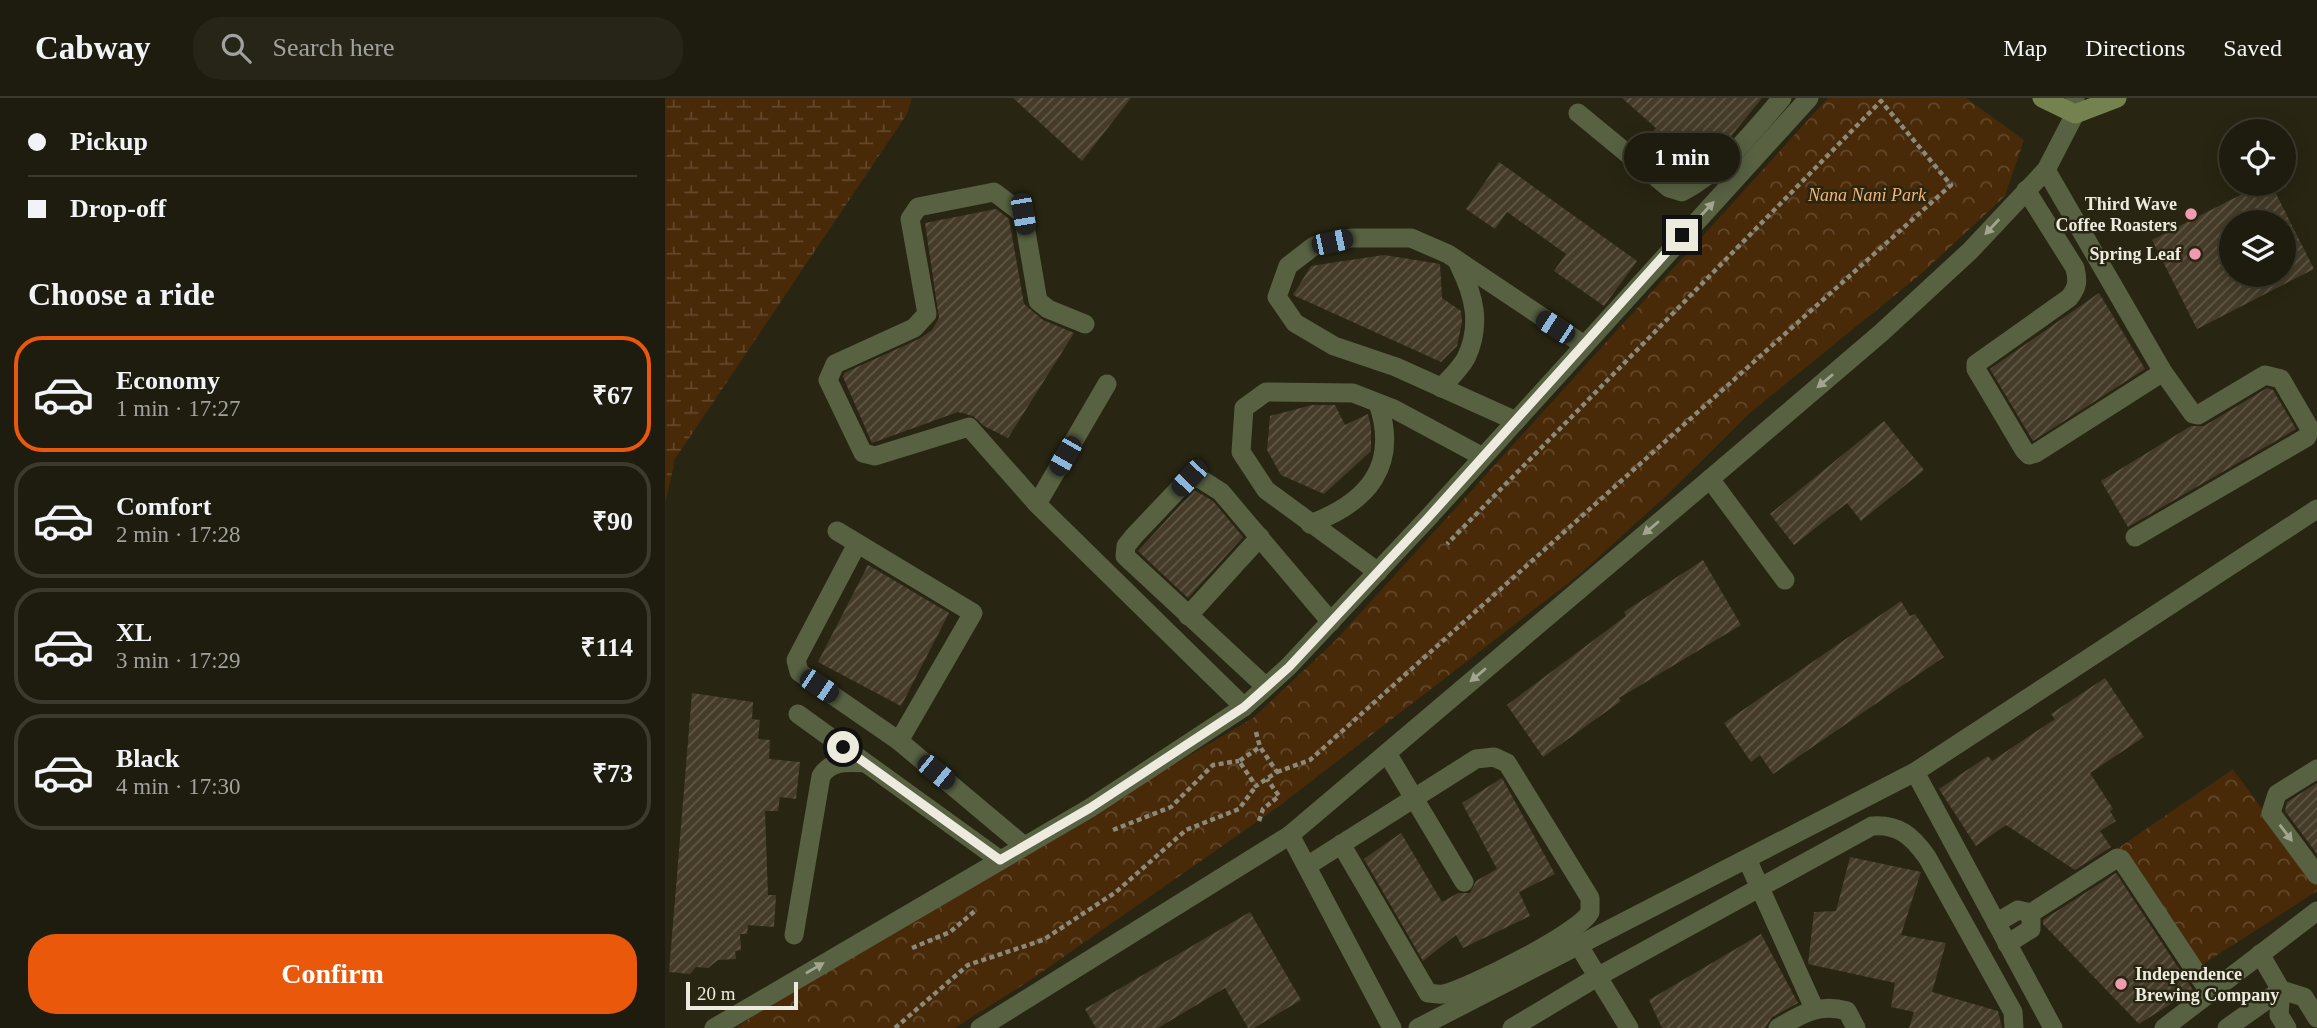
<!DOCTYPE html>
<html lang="en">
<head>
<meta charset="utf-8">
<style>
  :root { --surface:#1e1c0e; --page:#262517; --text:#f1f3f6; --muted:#a1a19e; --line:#3c3a2e; --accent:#ea580c }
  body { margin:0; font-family:"Times New Roman",serif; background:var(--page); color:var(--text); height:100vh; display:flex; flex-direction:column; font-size:26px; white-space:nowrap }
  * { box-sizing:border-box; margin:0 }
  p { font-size:23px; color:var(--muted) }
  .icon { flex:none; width:38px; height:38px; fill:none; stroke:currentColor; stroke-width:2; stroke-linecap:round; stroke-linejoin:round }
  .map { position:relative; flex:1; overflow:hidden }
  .details { display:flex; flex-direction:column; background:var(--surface); width:665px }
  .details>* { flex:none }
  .top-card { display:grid; align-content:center; height:154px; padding:0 28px; background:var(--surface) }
  .buttons { position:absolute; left:1554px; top:21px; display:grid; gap:14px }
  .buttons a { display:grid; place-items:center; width:77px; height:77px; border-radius:50%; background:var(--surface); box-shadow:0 4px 18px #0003,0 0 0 2px var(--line); font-size:35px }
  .scale { position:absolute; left:21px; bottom:18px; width:112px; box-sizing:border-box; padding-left:7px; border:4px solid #ecebde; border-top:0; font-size:19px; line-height:24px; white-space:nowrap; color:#ecebde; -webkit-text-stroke:5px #282612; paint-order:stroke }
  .end { position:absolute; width:32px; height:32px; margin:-16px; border:9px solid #ecebde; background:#111; box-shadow:0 0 0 4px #111 }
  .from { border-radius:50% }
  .bubble { position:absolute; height:49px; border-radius:24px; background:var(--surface); box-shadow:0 4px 18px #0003,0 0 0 2px var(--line); font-size:23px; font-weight:700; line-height:49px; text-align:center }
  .car { position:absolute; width:21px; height:42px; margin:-21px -10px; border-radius:9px; box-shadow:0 0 5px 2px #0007; background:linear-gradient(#222 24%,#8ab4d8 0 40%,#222 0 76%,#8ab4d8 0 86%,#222 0) }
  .top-card b { display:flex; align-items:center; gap:24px; height:66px; font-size:26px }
  .top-card b+b { border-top:2px solid var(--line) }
  .top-card i { width:18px; height:18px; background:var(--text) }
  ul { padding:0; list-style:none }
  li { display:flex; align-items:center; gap:21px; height:116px; margin:0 14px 10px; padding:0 14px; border:4px solid var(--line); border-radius:28px }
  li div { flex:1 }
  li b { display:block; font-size:26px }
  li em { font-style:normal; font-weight:700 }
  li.selected { border-color:var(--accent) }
  li>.icon { width:63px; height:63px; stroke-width:1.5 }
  h2 { padding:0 28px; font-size:32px; line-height:84px }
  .action { display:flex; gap:14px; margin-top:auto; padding:14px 28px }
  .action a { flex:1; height:80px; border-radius:28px; background:var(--accent); color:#fff; font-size:28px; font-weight:700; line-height:80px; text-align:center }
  header { display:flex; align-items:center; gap:42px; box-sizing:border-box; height:98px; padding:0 35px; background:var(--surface); border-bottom:2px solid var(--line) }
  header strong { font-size:33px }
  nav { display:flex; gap:38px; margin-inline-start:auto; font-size:24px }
  .search { width:490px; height:63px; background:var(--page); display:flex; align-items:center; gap:18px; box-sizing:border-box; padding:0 24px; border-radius:28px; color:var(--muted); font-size:26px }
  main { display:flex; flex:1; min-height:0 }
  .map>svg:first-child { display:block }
  .wetland { fill:url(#wetland-marsh) }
  .park { fill:url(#park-crowns) }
  .building { fill:url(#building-hatch); fill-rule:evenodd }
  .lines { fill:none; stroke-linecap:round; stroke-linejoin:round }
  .path { stroke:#8b8979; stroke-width:4.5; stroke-dasharray:5 3.5; stroke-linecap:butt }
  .service { stroke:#586142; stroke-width:19 }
  .minor { stroke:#586142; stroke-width:19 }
  .tertiary { stroke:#586142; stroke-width:19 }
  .secondary { stroke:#748250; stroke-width:19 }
  .oneway { fill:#a2a690 }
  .route { stroke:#ecebde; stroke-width:9 }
  .poi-dot { fill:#f29ab0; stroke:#282612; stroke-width:2.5 }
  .labels { text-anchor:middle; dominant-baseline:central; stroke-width:5; stroke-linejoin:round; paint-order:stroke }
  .park-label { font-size:18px; font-style:italic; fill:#f7b375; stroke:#282612 }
  .poi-label { font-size:18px; font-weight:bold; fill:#ecebde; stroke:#282612; text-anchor:end }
</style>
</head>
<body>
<header>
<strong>Cabway</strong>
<div class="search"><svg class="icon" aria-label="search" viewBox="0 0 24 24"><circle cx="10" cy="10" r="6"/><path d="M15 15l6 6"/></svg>Search here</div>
<nav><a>Map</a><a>Directions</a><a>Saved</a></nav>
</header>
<main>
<section class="details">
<div class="top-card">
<b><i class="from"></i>Pickup</b>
<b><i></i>Drop-off</b>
</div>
<h2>Choose a ride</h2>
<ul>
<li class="selected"><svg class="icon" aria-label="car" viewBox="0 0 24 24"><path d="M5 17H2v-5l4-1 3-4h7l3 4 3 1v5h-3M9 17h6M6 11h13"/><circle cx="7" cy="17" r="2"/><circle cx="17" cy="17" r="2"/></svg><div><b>Economy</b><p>1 min · 17:27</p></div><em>₹67</em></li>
<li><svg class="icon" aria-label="car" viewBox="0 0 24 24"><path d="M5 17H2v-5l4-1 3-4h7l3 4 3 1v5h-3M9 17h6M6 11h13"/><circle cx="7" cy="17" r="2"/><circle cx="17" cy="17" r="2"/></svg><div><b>Comfort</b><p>2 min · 17:28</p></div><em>₹90</em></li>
<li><svg class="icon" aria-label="car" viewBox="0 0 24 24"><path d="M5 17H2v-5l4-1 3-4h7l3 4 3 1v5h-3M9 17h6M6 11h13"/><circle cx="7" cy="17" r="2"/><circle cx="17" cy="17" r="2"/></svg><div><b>XL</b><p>3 min · 17:29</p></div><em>₹114</em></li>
<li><svg class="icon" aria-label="car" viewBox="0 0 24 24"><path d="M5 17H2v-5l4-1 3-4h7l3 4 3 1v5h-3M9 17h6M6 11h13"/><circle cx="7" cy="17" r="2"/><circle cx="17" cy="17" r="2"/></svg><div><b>Black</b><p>4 min · 17:30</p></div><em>₹73</em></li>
</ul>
<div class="action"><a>Confirm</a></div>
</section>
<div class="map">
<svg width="1652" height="930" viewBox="0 0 1652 930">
  <defs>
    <pattern id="wetland-marsh" width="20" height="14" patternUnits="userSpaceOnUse" patternTransform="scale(1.75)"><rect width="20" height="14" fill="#482908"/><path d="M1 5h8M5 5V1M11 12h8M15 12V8" fill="none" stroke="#63482c"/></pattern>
    <pattern id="park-crowns" width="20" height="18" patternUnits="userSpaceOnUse" patternTransform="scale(1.75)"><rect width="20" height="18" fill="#482908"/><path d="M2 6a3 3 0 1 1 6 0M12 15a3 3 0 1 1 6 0" fill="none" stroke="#63482c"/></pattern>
    <pattern id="building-hatch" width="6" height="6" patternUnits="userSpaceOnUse" patternTransform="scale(1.75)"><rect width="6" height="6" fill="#453b28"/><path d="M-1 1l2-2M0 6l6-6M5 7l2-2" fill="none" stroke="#605847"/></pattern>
  </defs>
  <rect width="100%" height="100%" fill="#282612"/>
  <path class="wetland" d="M 0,0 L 247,0 L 242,16 L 10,361 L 0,406 Z"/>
  <g class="park">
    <path d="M 1163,0 L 1301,0 L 1359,42 L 1340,98 L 1257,175 L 1086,314 L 1002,397 L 915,476 L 613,709 L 367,881 L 290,930 L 71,930 L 132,888 L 588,620 L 669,544 Z"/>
    <path d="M 1568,671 L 1652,787 L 1652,793 L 1529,872 L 1452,751 Z"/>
  </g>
  <g class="building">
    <path d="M 348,0 L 466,0 L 417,63 Z"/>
    <path d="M 957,0 L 1097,0 L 1062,43 L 1028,73 L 1025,70 L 1015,81 L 974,50 L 991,30 Z"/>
    <path d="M 834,64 L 972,163 L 939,208 L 889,173 L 901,156 L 842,114 L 830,131 L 801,111 Z"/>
    <path d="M 1597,86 L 1606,86 L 1649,171 L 1532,231 L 1487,142 ZM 1566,124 L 1619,124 L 1619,177 L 1566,177 Z"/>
    <path d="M 331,111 L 344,121 L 359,206 L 378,222 L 409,235 L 343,340 L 319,328 L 308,318 L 293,314 L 207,345 L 178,279 L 179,275 L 254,241 L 267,232 L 274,220 L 260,125 Z"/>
    <path d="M 719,157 L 775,166 L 777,200 L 796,213 L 797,224 L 792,248 L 776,264 L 628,197 L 646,168 Z"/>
    <path d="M 1434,195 L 1480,271 L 1368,343 L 1325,271 Z"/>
    <path d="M 1602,290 L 1608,292 L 1631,331 L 1463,429 L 1436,383 L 1526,328 L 1539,328 Z"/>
    <path d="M 647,307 L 670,307 L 680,327 L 703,316 L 706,329 L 706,353 L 659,396 L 616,377 L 602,352 L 605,318 Z"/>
    <path d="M 1219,323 L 1259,372 L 1196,423 L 1182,405 L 1129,447 L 1105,416 Z"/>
    <path d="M 529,392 L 548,403 L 578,439 L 523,500 L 473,453 Z"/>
    <path d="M 1038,462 L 1076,527 L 954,600 L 956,603 L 878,659 L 842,607 L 961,518 L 959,514 Z"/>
    <path d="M 203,467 L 284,515 L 236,608 L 153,564 Z"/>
    <path d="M 1236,503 L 1245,518 L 1250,516 L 1279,559 L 1108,676 L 1095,657 L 1086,664 L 1059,625 Z"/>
    <path d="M 1440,580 L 1479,639 L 1425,675 L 1448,711 L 1445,713 L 1451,723 L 1435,733 L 1446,749 L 1410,772 L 1341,727 L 1311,748 L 1274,691 L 1323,658 L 1327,663 L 1390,621 L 1386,616 Z"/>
    <path d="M 27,595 L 88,604 L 87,621 L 95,622 L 93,641 L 105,642 L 104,661 L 135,664 L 131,701 L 115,699 L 113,713 L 100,713 L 103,797 L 111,797 L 109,829 L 83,827 L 82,836 L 75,836 L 76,852 L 70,853 L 71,861 L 53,862 L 43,870 L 31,869 L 25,876 L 4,874 Z"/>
    <path d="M 837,680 L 890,776 L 854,794 L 865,818 L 798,850 L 791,837 L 758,863 L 699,761 L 736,735 L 777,804 L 793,795 L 805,795 L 811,783 L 832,771 L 797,705 Z"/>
    <path d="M 1652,685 L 1652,756 L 1620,713 L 1622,704 Z"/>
    <path d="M 1185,759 L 1256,774 L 1236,837 L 1281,845 L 1267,894 L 1333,913 L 1337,930 L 1244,930 L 1249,914 L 1226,909 L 1230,885 L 1143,866 L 1149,814 L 1171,813 Z"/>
    <path d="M 1451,775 L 1528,892 L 1474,926 L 1378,826 L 1378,822 Z"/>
    <path d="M 585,814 L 636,902 L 589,930 L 583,930 L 560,890 L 493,930 L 431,930 L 420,911 Z"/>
    <path d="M 1096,836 L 1133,905 L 1107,919 L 1100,930 L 997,930 L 984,902 Z"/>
  </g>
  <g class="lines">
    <g class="path">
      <path d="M 591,634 L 595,649 L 612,674 L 591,688 L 574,663 L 595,649"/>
      <path d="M 612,674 L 645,662 L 1286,87 L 1216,3 L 782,446"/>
      <path d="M 594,723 L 598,711 L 614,698 L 602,681"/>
      <path d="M 448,732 L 506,709 L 548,667 L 574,663"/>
      <path d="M 247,850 L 285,834 L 311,812"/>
      <path d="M 230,930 L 303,867 L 378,842 L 451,794 L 521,732 L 574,711 L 591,688"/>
    </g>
    <path class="service" d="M 1045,381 L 1120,482"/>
    <g class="minor">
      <path d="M 913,15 L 1004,90 L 1017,94 C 1058,72 1087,35 1117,0"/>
      <path d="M 1381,72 L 1498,274 L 1528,316 L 1533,317 L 1600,277 L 1616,281 L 1645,331 L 1642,339 L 1470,439"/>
      <path d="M 1361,92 L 1410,170 C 1413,183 1413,189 1404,200 L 1311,266 L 1311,271 L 1359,352 L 1364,357 L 1371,355 L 1498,274"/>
      <path d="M 420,226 L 383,211 L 373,203 L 358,116 L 329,94 L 253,109 L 245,121 L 262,216 L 249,230 L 170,266 L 163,282 L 198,355 L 210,358 L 304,329 L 372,406 L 579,609"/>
      <path d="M 776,290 C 784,281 795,271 801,260 C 817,227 809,197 794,167"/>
      <path d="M 851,323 L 731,269 L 669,248 L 630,225 L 612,199 L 623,168 L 649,148 L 686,140 L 746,140 L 783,156 L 919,247"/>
      <path d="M 372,406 L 442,286"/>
      <path d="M 645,426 C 704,404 734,367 713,305"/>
      <path d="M 172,433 L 308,515 L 234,643 L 359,748"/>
      <path d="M 192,446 L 131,562 L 134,574 L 234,643"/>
      <path d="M 713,474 L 601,392 L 576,354 L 579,310 L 601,294 L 688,295 L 729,311 L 818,359"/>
      <path d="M 523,518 L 595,439"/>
      <path d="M 600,588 L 460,458 L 461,448 L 469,438 L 524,380 L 534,380 L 556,394 L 666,524"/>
      <path d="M 133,616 L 335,762"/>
      <path d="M 722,655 L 799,784"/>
      <path d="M 1652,671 L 1612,696 L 1606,715 L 1652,777"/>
      <path d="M 1250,674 L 1388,930"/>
      <path d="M 625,737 L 727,930"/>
      <path d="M 1082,761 L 1149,910"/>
      <path d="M 642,768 L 811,661 L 829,659 L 842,665 L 925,800 L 925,814 C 916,834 804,890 779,896 C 774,897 768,895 763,895 L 676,746"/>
      <path d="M 1331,825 L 1353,812 L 1366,815"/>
      <path d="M 129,837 L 156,678 C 166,662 183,664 200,665"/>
      <path d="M 1342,846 L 1366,831 L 1366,815 L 1452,760 L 1456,761 L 1545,895"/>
      <path d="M 914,848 L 964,930"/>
      <path d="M 1595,856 L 1616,892 L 1614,917 L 1622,930"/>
      <path d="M 1616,892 L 1639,899 L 1652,920"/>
      <path d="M 753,930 L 1250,674 L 1652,411"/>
      <path d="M 847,930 L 932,879 L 1207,728 C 1234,726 1247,738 1262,759 L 1348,914 L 1349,930"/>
      <path d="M 1113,930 C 1137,916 1153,905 1182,913 L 1191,930"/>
      <path d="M 1499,930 L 1652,813"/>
      <path d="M 1562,930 L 1616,892"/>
    </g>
    <g class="tertiary">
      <path d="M 49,930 L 425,710 L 579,609 L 623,569 L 762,421 L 1144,0"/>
      <path d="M 315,930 L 625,737 L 1045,381 L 1216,235 L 1305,153 L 1381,72 L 1410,16 L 1410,0"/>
    </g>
    <path class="secondary" d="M 1377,0 L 1410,16 L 1452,0"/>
  </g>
  <defs><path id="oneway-solid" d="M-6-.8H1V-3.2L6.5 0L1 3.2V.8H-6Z" transform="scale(1.75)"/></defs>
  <g class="oneway">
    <use href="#oneway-solid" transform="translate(1042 111) rotate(-47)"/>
    <use href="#oneway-solid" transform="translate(1327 129) rotate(133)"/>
    <use href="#oneway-solid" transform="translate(1160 283) rotate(140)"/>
    <use href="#oneway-solid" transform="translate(986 430) rotate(140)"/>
    <use href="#oneway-solid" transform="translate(813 577) rotate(140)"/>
    <use href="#oneway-solid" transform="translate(1621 735) rotate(53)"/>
    <use href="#oneway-solid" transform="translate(150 870) rotate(-30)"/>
  </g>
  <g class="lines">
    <path class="route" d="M 178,649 L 335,762 L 425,710 L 579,609 L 624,569 L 762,421 L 1017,137"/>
  </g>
  <g class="poi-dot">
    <circle cx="1526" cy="116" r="7"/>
    <circle cx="1530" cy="156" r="7"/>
    <circle cx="1456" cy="886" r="7"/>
  </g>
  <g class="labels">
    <g class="park-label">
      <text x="1202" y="97">Nana Nani Park</text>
    </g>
    <g class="poi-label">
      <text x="1512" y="106">Third Wave<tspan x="1512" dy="21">Coffee Roasters</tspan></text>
      <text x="1516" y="156">Spring Leaf</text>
      <text x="1470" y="876" text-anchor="start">Independence<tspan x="1470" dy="21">Brewing Company</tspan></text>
    </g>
  </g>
</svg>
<div class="buttons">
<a><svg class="icon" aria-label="locate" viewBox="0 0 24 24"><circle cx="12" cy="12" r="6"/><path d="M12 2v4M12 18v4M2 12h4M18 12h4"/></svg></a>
<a><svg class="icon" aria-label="layers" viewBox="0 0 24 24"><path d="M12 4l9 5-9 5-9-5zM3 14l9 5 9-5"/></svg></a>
</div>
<div class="scale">20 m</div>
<i class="end from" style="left:178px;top:649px"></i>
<i class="end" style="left:1017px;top:137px"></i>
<div class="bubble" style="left:959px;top:35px;width:116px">1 min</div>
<i class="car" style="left:358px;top:116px;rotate:170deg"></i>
<i class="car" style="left:667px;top:144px;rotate:78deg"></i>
<i class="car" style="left:890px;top:229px;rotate:303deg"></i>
<i class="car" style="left:400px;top:358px;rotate:210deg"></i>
<i class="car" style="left:524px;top:380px;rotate:223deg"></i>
<i class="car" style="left:154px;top:588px;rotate:124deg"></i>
<i class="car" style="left:271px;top:674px;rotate:129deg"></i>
</div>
</main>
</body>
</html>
